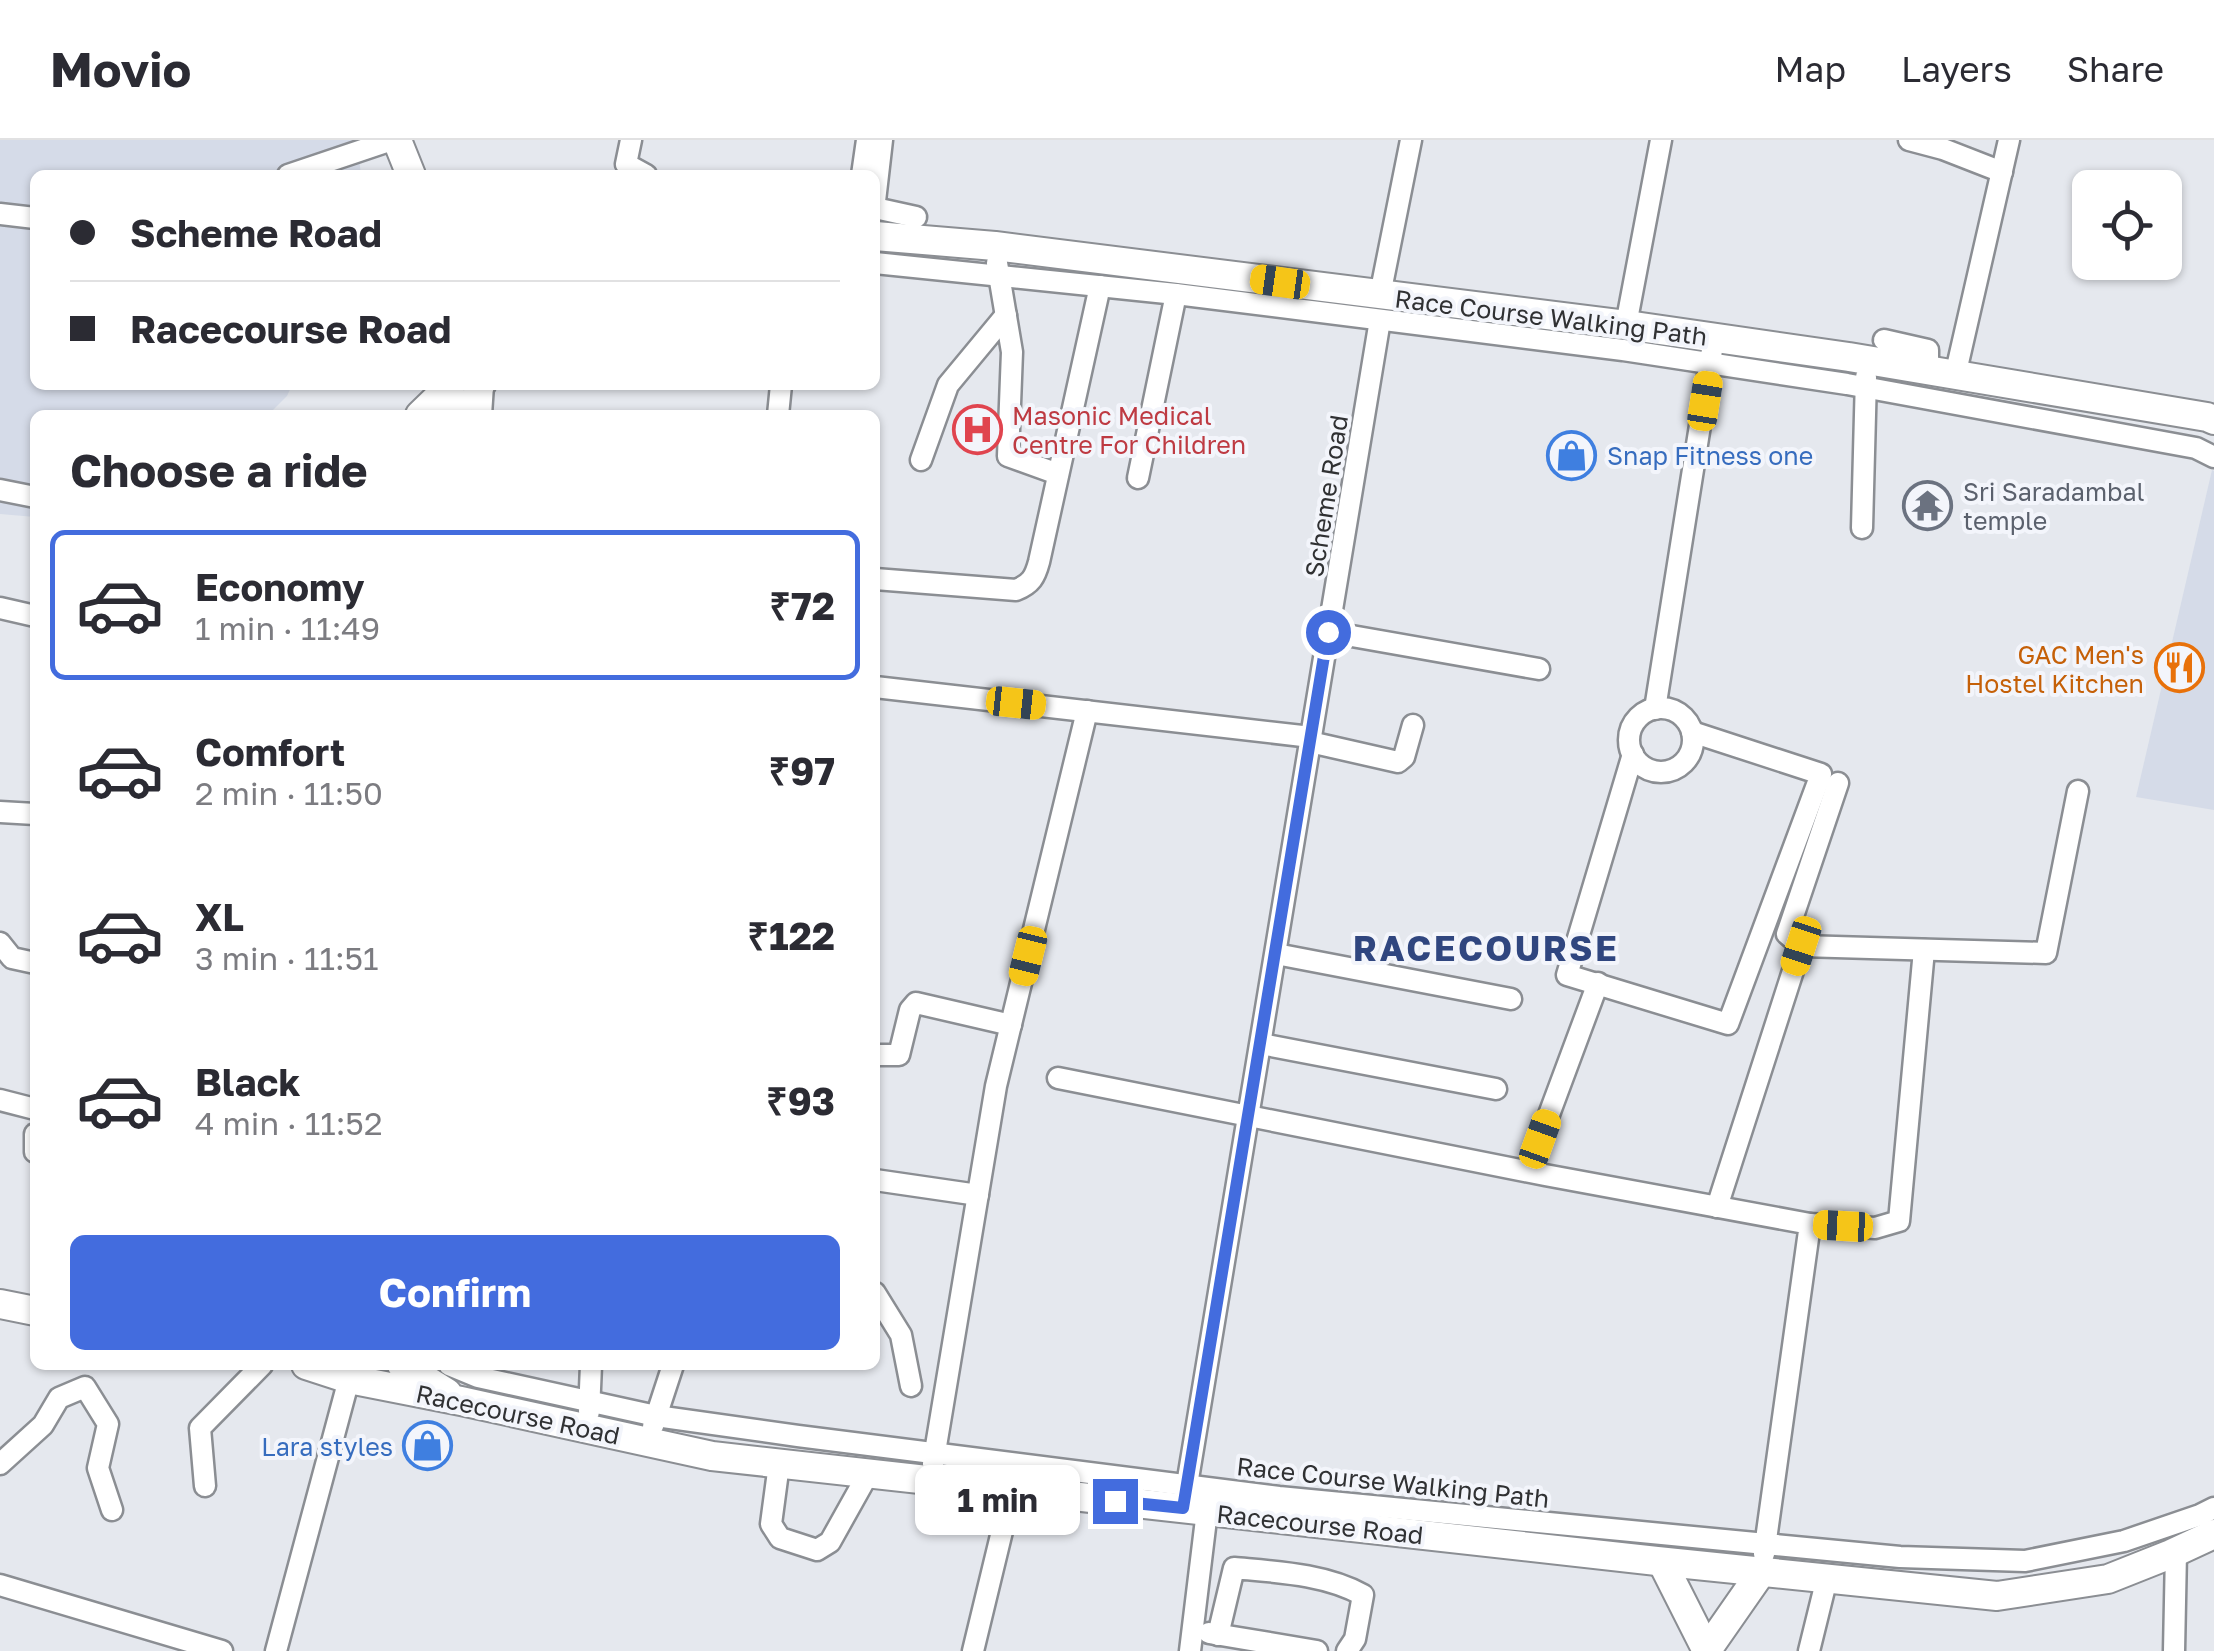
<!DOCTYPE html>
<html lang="en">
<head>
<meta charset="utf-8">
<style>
  :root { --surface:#fff; --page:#f2f2f3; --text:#2b2b33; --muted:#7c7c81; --line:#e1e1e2; --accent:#436cde }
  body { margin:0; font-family:"Golos Text",sans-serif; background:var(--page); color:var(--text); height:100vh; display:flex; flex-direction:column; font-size:38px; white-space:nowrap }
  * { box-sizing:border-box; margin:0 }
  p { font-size:32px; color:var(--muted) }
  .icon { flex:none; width:55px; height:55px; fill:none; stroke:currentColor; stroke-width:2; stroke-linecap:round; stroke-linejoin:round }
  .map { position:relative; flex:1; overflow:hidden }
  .side { position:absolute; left:30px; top:270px; width:850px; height:960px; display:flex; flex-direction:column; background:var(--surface); border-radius:15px; box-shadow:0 2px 8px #0004 }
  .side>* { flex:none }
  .hud { position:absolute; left:30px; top:30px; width:850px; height:220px; border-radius:15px; box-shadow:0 2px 8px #0004; display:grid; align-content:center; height:220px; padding:0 40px; background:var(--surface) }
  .buttons { position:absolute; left:2072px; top:30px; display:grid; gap:20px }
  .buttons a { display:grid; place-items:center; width:110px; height:110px; border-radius:15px; background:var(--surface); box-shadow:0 2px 8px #0004; font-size:50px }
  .end { position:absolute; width:45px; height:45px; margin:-22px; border:12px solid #436cde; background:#fff; box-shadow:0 0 0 5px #fff }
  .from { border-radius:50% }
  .bubble { position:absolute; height:70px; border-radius:15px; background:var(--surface); box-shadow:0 2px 8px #0004; font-size:32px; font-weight:700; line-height:70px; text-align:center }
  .car { position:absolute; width:30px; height:60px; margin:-30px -15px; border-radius:12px; box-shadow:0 0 8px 2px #0007; background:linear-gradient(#f5c518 24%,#345 0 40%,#f5c518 0 76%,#345 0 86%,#f5c518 0) }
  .hud b { display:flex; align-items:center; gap:35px; height:95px; font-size:38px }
  .hud b+b { border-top:2px solid var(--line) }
  .hud i { width:25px; height:25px; background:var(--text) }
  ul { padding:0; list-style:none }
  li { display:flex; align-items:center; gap:30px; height:150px; margin:0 20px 15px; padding:0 20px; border:5px solid transparent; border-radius:15px }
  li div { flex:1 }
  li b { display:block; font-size:38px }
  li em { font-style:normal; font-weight:700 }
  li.on { border-color:var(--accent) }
  li>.icon { width:90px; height:90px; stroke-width:1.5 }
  h2 { padding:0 40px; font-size:45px; line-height:120px }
  .cta { display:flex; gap:20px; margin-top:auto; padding:20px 40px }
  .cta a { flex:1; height:115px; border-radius:15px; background:var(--accent); color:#fff; font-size:40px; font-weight:700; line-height:115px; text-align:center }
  header { display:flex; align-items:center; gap:60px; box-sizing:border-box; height:140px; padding:0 50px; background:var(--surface); border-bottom:2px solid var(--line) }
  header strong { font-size:48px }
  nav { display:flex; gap:55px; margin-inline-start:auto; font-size:35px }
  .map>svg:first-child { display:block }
  .built { fill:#d5dbe8 }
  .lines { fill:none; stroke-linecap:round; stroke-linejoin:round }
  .street-casing { stroke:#8b8e93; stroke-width:25 }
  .secondary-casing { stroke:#8b8e93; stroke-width:32 }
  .street { stroke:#fff; stroke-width:20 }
  .secondary { stroke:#fff; stroke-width:28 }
  .route { stroke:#436cde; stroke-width:12 }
  .labels { text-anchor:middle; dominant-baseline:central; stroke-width:8; stroke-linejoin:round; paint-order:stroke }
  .street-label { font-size:25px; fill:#303133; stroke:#f3f5fb }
  .health-label { font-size:25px; fill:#be3a42; stroke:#f3f5fb; text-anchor:start }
  .shop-label { font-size:25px; fill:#366cbe; stroke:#f3f5fb; text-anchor:start }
  .worship-label { font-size:25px; fill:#5b616d; stroke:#f3f5fb; text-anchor:start }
  .food-label { font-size:25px; fill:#c56008; stroke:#f3f5fb; text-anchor:end }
  .district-label { font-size:35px; font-weight:bold; letter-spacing:2.5px; fill:#30467f; stroke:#f3f5fb }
</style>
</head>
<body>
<header>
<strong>Movio</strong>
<nav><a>Map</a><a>Layers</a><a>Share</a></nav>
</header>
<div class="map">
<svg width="2214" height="1511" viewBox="0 0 2214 1511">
  <rect width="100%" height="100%" fill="#e5e8ee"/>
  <g class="built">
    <path d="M 0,0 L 357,0 L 361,35 L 35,35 L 35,245 L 292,245 L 287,256 L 268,275 L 35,275 L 35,377 L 0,374 Z"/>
    <path d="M 2212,330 L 2214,331 L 2214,670 L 2136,657 Z"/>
  </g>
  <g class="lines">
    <defs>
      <g id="street">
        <path d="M 631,0 L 626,24 L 646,35"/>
        <path d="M 1909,0 L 1943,9 L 2002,32"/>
        <path d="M 288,35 L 392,0"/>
        <path d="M 862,35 L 867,0"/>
        <path d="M 875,61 L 882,0"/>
        <path d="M 875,68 L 916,77"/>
        <path d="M 0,74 L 35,78"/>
        <path d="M 875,123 L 1176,154 L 1623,210 L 1847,244 L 2196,308 L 2214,317"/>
        <path d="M 997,123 L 1012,212 L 1008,316 L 1058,334"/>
        <path d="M 1380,155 L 1411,0"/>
        <path d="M 1626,185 L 1661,0"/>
        <path d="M 1884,200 L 1928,210 L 1928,231"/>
        <path d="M 1955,236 L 2009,0"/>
        <path d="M 451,275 L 485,245"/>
        <path d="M 481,275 L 483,245"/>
        <path d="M 778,275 L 781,245"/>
        <path d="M 921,320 L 948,245 L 1006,175"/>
        <path d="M 1138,338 L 1176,154"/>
        <path d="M 0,350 L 35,357"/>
        <path d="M 1862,388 L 1866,237"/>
        <path d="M 875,439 L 1016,450 C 1031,444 1035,437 1039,422 L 1100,146"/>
        <path d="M 0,468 L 35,476"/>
        <path d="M 1329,492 L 1539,529"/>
        <path d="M 875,547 L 1311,597"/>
        <circle cx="1661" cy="600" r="32"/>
        <path d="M 1655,569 L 1712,210"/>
        <path d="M 1310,602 L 1398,622 L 1404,617 L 1413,585"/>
        <path d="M 1633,614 L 1567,835 L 1728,884 L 1821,634 L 1692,592"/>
        <path d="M 1838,643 L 1787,794 L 1801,806 L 2046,813 L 2078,651"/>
        <path d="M 0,672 L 35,674"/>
        <path d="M 0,803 L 12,818 L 35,823"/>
        <path d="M 1276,814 L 1511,859"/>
        <path d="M 1261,904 L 1496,949"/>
        <path d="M 875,915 L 899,915 L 910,870 L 916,863 L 1011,885"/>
        <path d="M 1058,938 L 1545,1035 L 1810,1084 L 1764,1414"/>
        <path d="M 0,960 L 35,969"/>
        <path d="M 35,994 L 35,1012"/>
        <path d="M 1528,1031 L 1598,843"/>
        <path d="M 875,1040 L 978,1055"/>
        <path d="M 1717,1067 L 1801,806"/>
        <path d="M 1810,1084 L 1875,1088 L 1899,1081 L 1924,810"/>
        <path d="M 875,1153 L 901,1195 L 911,1246"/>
        <path d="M 449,1225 L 478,1237 L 656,1276 L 798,1296 L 1279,1357 L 1900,1417 L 2025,1421 L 2124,1401 L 2200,1375 L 2214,1368"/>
        <path d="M 589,1272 L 591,1225"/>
        <path d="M 653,1286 L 673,1225"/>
        <path d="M 0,1324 L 43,1285 L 59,1258 L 85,1247 L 108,1284 L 98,1328 L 112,1370"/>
        <path d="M 779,1324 L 771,1384 L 780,1398 L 817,1410 L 830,1402 L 868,1334"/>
        <path d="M 933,1324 L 996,946 L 1087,571"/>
        <path d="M 205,1346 L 200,1288 L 262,1225"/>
        <path d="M 1185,1357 L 1380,180"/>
        <path d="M 0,1445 L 222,1511"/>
        <path d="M 1209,1493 L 1317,1511"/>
        <path d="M 1218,1495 L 1234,1428 C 1277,1432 1325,1434 1363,1455 L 1355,1499 L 1347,1511"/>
        <path d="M 276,1511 L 349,1239"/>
        <path d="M 973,1511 L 1012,1350"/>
        <path d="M 1190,1511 L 1207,1371"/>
        <path d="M 1809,1511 L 1827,1438"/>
        <path d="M 2174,1511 L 2176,1412"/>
      </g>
      <g id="secondary">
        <path d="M 397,0 L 411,35"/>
        <path d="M 875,96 L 995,106 L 1626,185 L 1849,217 L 2207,277 L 2214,280"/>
        <path d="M 420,275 L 451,245"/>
        <path d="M 0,1164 L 35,1171"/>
        <path d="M 306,1225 L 349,1239 L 461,1261 L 712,1316 L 1657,1421 L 1997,1456 L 2108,1439 L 2171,1414 L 2214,1394"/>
        <path d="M 402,1225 L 447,1253"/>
        <path d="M 1662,1422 L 1707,1511"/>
        <path d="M 1707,1510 L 1762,1431"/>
      </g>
    </defs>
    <use href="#street" class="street-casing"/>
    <use href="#secondary" class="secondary-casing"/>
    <use href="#street" class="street"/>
    <use href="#secondary" class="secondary"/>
  </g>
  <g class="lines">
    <path class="route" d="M 1115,1361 L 1183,1368 L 1328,492"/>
  </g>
  <defs>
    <symbol id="hospital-ring" viewBox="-11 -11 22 22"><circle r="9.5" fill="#f3f5fb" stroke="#e0444e" stroke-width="1.5"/><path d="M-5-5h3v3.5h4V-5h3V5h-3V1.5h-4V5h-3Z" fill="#e0444e"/></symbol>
    <symbol id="shop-ring" viewBox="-11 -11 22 22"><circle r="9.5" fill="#f3f5fb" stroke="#3f7fe0" stroke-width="1.5"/><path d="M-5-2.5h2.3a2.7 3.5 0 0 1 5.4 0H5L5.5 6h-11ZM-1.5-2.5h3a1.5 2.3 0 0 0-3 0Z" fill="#3f7fe0"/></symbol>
    <symbol id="temple-ring" viewBox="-11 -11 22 22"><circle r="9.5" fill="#f3f5fb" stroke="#6b7280" stroke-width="1.5"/><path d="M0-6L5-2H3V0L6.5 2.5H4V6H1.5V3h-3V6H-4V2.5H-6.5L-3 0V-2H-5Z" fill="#6b7280"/></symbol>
    <symbol id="restaurant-ring" viewBox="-11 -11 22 22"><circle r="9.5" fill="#f3f5fb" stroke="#e8710a" stroke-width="1.5"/><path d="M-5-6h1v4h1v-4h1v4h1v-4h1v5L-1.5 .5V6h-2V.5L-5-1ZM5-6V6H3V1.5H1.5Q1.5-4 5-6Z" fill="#e8710a"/></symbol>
  </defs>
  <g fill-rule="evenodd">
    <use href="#hospital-ring" x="950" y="262" width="55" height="55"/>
    <use href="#shop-ring" x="1544" y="288" width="55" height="55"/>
    <use href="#temple-ring" x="1900" y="338" width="55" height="55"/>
    <use href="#restaurant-ring" x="2152" y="500" width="55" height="55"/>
    <use href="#shop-ring" x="400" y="1278" width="55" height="55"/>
  </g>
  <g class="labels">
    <g class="street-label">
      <text transform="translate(1551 177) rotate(7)">Race Course Walking Path</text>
      <text transform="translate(1326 356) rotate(-81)">Scheme Road</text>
      <text transform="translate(518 1274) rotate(12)">Racecourse Road</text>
      <text transform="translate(1393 1342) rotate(6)">Race Course Walking Path</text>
      <text transform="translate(1320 1384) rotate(6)">Racecourse Road</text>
    </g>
    <g class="health-label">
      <text x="1012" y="275">Masonic Medical<tspan x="1012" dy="29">Centre For Children</tspan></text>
    </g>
    <g class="shop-label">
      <text x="1607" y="315">Snap Fitness one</text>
      <text x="393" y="1306" text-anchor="end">Lara styles</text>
    </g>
    <g class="worship-label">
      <text x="1963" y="351">Sri Saradambal<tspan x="1963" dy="29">temple</tspan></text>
    </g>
    <g class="food-label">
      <text x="2144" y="514">GAC Men's<tspan x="2144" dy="29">Hostel Kitchen</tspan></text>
    </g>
    <g class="district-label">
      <text x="1486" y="808">RACECOURSE</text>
    </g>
  </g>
</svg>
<div class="buttons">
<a><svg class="icon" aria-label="locate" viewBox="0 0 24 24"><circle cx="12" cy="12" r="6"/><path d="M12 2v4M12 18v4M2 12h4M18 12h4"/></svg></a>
</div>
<i class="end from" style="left:1328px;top:492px"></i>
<i class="end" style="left:1115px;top:1361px"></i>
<div class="bubble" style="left:915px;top:1325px;width:165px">1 min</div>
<i class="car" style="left:1280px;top:142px;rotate:278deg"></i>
<i class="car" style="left:1705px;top:261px;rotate:9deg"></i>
<i class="car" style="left:1016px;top:563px;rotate:96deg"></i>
<i class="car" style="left:1801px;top:806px;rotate:198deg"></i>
<i class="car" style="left:1028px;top:816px;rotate:194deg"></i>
<i class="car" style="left:1540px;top:999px;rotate:20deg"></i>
<i class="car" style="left:1843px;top:1086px;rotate:273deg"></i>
<div class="hud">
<b><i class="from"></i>Scheme Road</b>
<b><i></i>Racecourse Road</b>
</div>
<section class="side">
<h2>Choose a ride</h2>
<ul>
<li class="on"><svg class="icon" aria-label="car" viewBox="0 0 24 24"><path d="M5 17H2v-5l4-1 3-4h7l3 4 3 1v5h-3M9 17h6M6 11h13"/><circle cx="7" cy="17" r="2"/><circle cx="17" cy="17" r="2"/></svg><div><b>Economy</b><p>1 min · 11:49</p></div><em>₹72</em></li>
<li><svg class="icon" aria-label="car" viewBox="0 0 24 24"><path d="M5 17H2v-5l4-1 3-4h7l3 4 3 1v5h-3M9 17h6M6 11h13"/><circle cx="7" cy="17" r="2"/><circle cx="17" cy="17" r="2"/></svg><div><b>Comfort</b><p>2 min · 11:50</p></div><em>₹97</em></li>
<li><svg class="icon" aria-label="car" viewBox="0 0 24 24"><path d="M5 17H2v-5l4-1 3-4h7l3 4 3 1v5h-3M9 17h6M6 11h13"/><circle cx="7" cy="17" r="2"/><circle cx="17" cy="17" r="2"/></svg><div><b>XL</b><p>3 min · 11:51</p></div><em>₹122</em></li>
<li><svg class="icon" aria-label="car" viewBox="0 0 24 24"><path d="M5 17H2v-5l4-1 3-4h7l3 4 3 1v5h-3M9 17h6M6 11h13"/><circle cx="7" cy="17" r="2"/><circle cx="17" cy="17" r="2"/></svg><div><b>Black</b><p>4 min · 11:52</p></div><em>₹93</em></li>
</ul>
<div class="cta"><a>Confirm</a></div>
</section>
</div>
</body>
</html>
